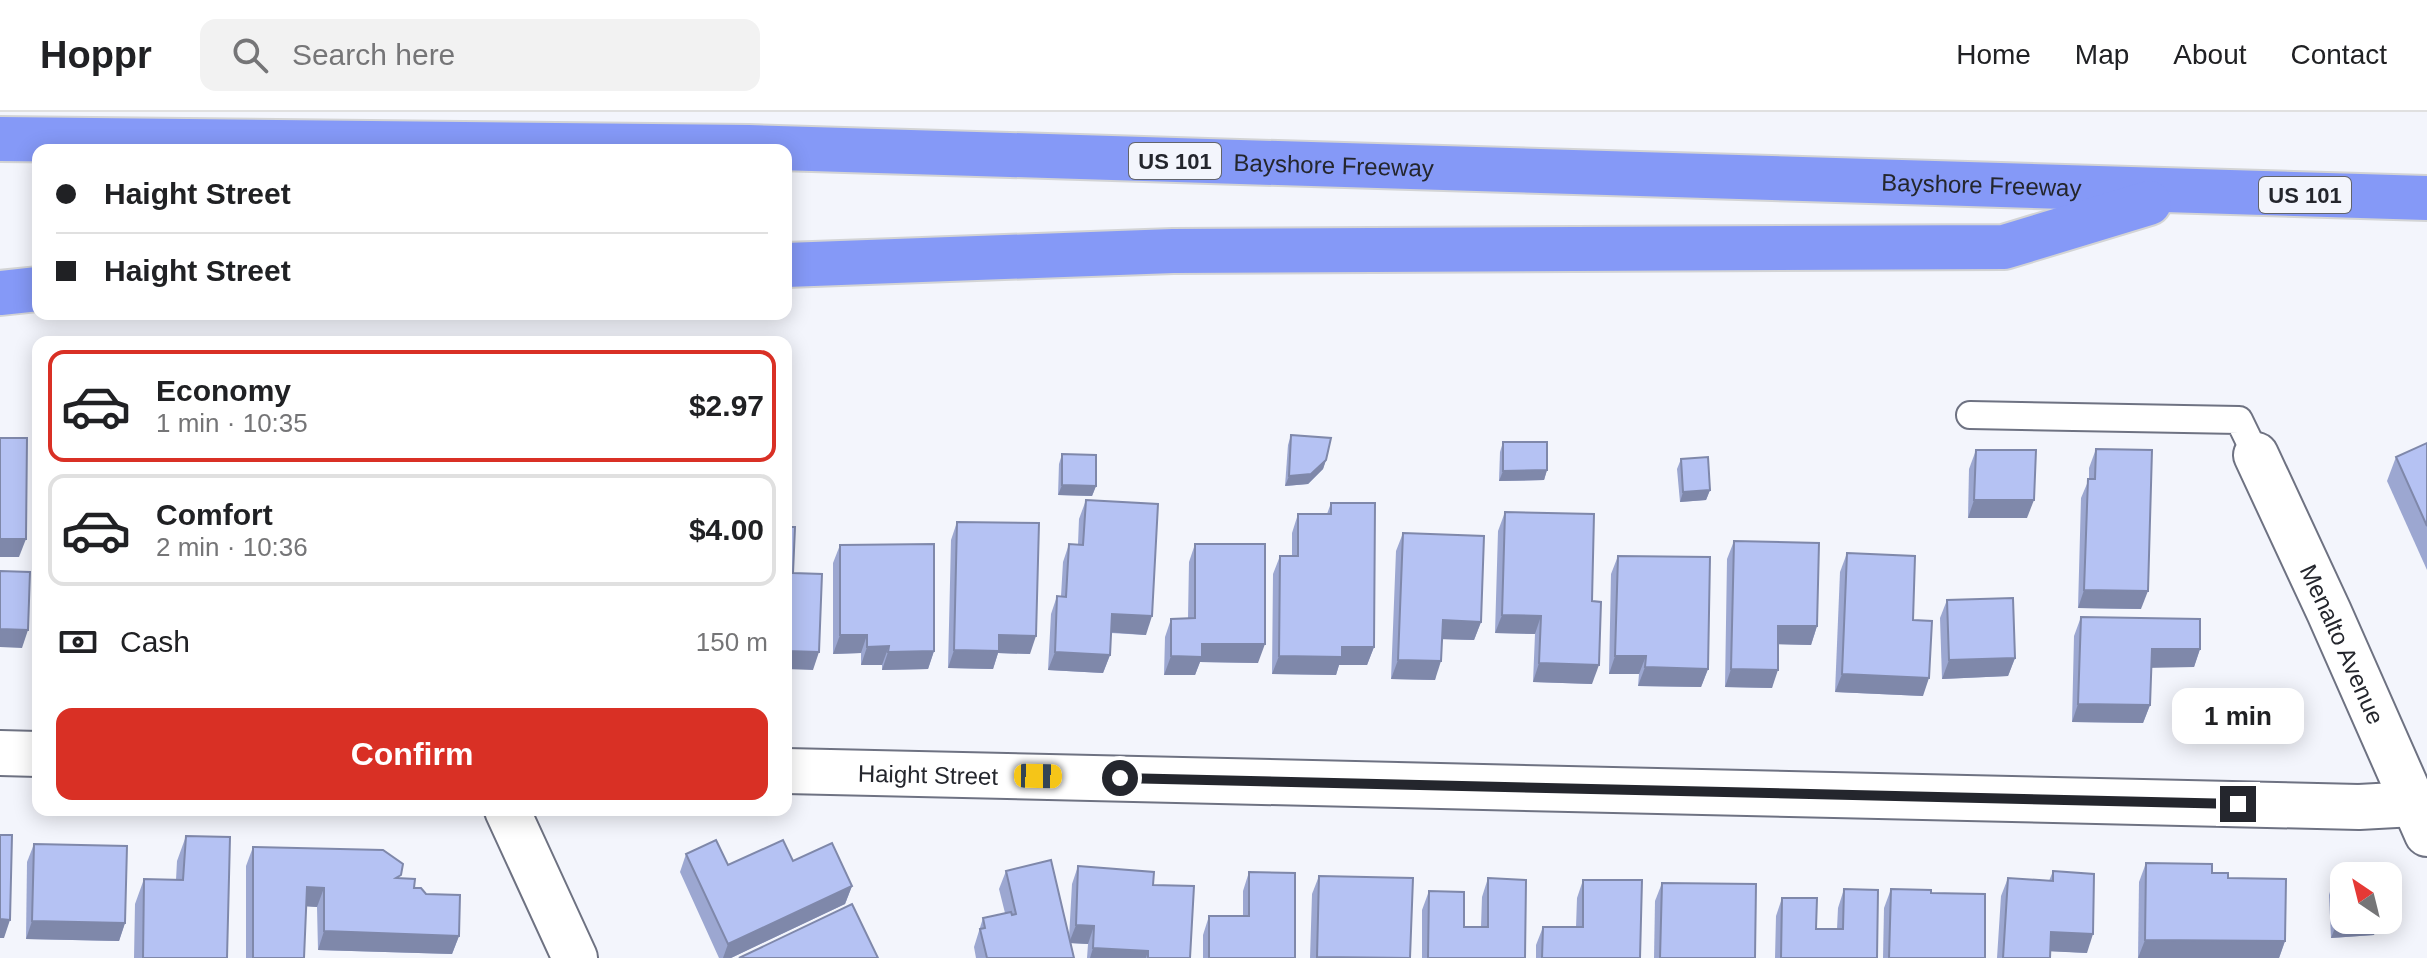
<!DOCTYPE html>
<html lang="en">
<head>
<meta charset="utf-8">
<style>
  :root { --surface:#fff; --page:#f2f2f2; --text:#202124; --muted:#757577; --line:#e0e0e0; --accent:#d93025 }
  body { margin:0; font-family:Helvetica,sans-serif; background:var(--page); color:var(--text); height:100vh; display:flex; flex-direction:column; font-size:30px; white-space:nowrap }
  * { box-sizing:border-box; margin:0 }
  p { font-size:26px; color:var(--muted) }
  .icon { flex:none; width:44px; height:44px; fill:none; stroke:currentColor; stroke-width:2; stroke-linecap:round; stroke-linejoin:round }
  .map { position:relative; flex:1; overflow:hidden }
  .details { position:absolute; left:32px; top:224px; width:760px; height:480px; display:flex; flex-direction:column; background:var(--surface); border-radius:16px; box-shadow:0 4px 20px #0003 }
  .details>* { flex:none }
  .guide { position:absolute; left:32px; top:32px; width:760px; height:176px; border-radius:16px; box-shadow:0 4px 20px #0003; display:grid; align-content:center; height:176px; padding:0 24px; background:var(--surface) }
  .needle { width:52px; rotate:325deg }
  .tools { position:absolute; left:2330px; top:750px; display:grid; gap:16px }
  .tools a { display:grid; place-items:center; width:72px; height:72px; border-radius:16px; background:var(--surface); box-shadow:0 4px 20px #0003; font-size:40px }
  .end { position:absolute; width:36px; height:36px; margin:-18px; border:10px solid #24262d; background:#fff; box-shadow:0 0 0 4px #fff }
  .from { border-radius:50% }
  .bubble { position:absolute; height:56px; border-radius:16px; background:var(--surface); box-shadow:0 4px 20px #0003; font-size:26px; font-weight:800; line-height:56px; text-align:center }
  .car { position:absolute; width:24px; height:48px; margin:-24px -12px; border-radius:10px; box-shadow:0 0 6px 2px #0007; background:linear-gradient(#f5c518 24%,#345 0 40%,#f5c518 0 76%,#345 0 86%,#f5c518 0) }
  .guide b { display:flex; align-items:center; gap:28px; height:76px; font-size:30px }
  .guide b+b { border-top:2px solid var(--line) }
  .guide i { width:20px; height:20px; background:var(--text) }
  ul { padding:14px 0 0; list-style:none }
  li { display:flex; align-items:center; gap:24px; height:112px; margin:0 16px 12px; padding:0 8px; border:4px solid var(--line); border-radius:16px }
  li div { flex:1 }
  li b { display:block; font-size:30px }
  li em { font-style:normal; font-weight:800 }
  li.current { border-color:var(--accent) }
  li>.icon { width:72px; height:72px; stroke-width:1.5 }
  .pay { display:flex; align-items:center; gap:20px; height:88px; padding:0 24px; font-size:30px }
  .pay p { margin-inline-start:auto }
  .cta { display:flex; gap:16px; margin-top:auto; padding:16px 24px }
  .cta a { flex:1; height:92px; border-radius:16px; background:var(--accent); color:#fff; font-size:32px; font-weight:800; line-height:92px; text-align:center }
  header { display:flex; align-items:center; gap:48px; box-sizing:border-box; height:112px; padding:0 40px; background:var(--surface); border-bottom:2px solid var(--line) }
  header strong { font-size:38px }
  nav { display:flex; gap:44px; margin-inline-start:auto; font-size:28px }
  .search { width:560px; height:72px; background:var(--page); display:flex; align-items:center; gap:20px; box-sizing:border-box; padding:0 28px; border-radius:16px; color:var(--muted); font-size:30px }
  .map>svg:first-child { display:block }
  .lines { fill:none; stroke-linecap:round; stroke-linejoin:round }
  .lane-casing { stroke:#6e7282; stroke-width:30 }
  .street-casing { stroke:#6e7282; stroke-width:48 }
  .highway-casing { stroke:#d3d4d5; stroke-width:48 }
  .lane { stroke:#fff; stroke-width:26 }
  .street { stroke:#fff; stroke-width:44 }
  .highway { stroke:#8599f7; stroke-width:44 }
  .wall { fill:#9ca7d1 }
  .shaded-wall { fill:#7f88aa }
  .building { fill:#b5c2f3; stroke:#7f88aa; stroke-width:2 }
  .route { stroke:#24262d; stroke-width:10 }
  .labels { text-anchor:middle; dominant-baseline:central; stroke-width:7; stroke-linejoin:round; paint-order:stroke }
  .shield { fill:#f3f5fc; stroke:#62646b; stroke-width:2 }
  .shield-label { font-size:22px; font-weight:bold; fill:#24262d }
  .street-label { font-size:24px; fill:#24262d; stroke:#f3f5fc }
</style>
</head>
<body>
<header>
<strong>Hoppr</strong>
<div class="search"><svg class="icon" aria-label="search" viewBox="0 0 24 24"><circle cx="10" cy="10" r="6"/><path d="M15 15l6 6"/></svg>Search here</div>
<nav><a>Home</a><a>Map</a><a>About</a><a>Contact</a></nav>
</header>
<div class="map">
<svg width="2427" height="846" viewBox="0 0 2427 846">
  <rect width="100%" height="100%" fill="#f3f5fc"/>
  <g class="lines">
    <defs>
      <path id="lane" d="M 1970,303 L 2239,308 L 2256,343"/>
      <g id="street">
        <path id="s1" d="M 2256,343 L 2329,500 L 2427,722"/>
        <path d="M 0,641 L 38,642"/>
        <path id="s2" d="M 786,659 L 2359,695 L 2414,692"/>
        <path d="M 507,698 L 575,846"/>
      </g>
      <g id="highway">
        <path id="s3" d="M 0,27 L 749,35 L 2427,86"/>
        <path d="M 786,153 L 1173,139 L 2004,135 L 2149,91"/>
        <path d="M 0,181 L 38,177"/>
      </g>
    </defs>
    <use href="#lane" class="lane-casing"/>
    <use href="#street" class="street-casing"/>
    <use href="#highway" class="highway-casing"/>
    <use href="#lane" class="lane"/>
    <use href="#street" class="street"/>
    <use href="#highway" class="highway"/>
  </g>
  <g class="wall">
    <path d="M 1291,323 L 1326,348 L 1323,357 L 1308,372 L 1285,374 L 1288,333 Z"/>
    <path d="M 1503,330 L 1547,358 L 1544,368 L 1499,369 L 1500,340 Z"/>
    <path d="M 2427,331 L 2427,458 L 2387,369 L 2396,345 Z"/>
    <path d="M 2096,337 L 2141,497 L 2078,496 L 2081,386 L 2089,367 L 2089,356 Z"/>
    <path d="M 1976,338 L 2027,406 L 1968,406 L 1969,357 Z"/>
    <path d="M 1062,342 L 1096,374 L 1092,384 L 1058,383 L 1059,352 Z"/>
    <path d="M 1681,347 L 1710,378 L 1706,388 L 1680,390 L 1677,357 Z"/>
    <path d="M 1086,388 L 1146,523 L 1111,521 L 1110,543 L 1103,561 L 1048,558 L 1051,502 L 1057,484 L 1061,484 L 1063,450 L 1069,432 L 1078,432 L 1079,407 Z"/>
    <path d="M 1331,391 L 1374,535 L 1367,553 L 1339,553 L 1336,563 L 1272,562 L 1273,462 L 1280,444 L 1292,444 L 1292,421 L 1298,402 L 1327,402 Z"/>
    <path d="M 1505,400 L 1592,489 L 1592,572 L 1533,570 L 1535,522 L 1495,521 L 1498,419 Z"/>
    <path d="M 957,410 L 1030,542 L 998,541 L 993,557 L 948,556 L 951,428 Z"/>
    <path d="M 1403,421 L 1481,510 L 1474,528 L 1442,527 L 1435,568 L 1391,567 L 1396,439 Z"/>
    <path d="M 1734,429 L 1817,514 L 1811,533 L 1778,532 L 1772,576 L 1725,575 L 1727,447 Z"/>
    <path d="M 1195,432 L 1258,551 L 1200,550 L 1195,563 L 1164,563 L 1165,525 L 1171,507 L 1188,506 L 1189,450 Z"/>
    <path d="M 840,433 L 934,539 L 928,557 L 882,558 L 882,553 L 861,553 L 861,541 L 833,542 L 833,451 Z"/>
    <path d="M 1847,441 L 1923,584 L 1835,580 L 1840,460 Z"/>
    <path d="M 1618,444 L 1708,557 L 1701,575 L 1638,574 L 1639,562 L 1609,562 L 1611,462 Z"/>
    <path d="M 38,463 L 38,536 L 32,536 L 32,478 Z"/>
    <path d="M 1947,488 L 2015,546 L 2008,564 L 1942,567 L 1940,506 Z"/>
    <path d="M 2081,505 L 2200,537 L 2194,555 L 2151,555 L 2150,593 L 2143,611 L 2072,610 L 2074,524 Z"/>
    <path d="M 186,724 L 227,846 L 134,846 L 135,792 L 144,767 L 176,768 L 177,749 Z"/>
    <path d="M 34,732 L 125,811 L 119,829 L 26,827 L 27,750 Z"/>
    <path d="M 253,735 L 400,767 L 414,776 L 459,824 L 452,842 L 318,838 L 317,795 L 306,794 L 304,846 L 246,846 L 246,754 Z"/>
    <path d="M 686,742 L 728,753 L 793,749 L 852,774 L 845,792 L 731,846 L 719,846 L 680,760 Z"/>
    <path d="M 2146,751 L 2212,761 L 2228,766 L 2285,829 L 2279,846 L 2138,846 L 2139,770 Z"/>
    <path d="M 1078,754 L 1153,773 L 1190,846 L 1087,846 L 1088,832 L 1071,831 L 1074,846 L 976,846 L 974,835 L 983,806 L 1005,801 L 999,777 L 1006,759 L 1069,826 L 1072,772 Z"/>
    <path d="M 2053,759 L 2087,841 L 2051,839 L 2050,846 L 1997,846 L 2001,784 L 2008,766 L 2049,769 Z"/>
    <path d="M 1249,760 L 1295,846 L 1203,846 L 1203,823 L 1209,804 L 1243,804 L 1243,779 Z"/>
    <path d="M 1319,764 L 1410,846 L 1310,846 L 1312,782 Z"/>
    <path d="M 1488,766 L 1525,846 L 1422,846 L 1422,798 L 1429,779 L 1464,815 L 1481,815 L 1482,785 Z"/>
    <path d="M 1583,768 L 1640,846 L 1536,846 L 1536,833 L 1543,815 L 1576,815 L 1577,786 Z"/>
    <path d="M 1662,771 L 1755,846 L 1654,846 L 1655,789 Z"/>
    <path d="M 2332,773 L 2374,823 L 2331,826 L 2329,783 Z"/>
    <path d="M 1844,777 L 1877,846 L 1775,846 L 1776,804 L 1782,786 L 1816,817 L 1837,817 L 1838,796 Z"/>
    <path d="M 1891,777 L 1931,781 L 1985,846 L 1883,846 L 1884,796 Z"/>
  </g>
  <g class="shaded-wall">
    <path d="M 1326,348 L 1323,357 L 1308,372 L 1285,374 L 1289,364 Z"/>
    <path d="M 1547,358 L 1544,368 L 1499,369 L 1503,359 Z"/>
    <path d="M 1062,373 L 1096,374 L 1092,384 L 1058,383 Z"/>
    <path d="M 1710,378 L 1706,388 L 1680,390 L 1683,380 Z"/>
    <path d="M 1974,388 L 2034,388 L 2027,406 L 1968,406 Z"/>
    <path d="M 0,427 L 26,427 L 19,445 L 0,445 Z"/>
    <path d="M 2084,478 L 2148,479 L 2141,497 L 2078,496 Z"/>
    <path d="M 1112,502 L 1152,504 L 1146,523 L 1106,520 Z"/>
    <path d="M 1502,503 L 1541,504 L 1535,522 L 1495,521 Z"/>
    <path d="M 1443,508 L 1481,510 L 1474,528 L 1437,527 Z"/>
    <path d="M 1778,514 L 1817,514 L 1811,533 L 1772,532 Z"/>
    <path d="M 0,517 L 28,518 L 22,536 L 0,535 Z"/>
    <path d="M 38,518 L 38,536 L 32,536 Z"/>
    <path d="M 840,523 L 867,523 L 861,541 L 833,542 Z"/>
    <path d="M 999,523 L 1036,524 L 1030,542 L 998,541 L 993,557 L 948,556 L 954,538 Z"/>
    <path d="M 1202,532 L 1265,532 L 1258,551 L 1200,550 L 1195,563 L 1164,563 L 1171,544 Z"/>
    <path d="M 889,534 L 882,553 L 861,553 L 867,535 Z"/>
    <path d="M 1342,535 L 1374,535 L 1367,553 L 1339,553 L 1336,563 L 1272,562 L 1279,544 Z"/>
    <path d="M 2152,537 L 2200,537 L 2194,555 L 2145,556 Z"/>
    <path d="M 786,539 L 819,540 L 813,558 L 786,557 Z"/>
    <path d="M 934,539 L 928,557 L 882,558 L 888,540 Z"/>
    <path d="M 1055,540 L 1110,543 L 1103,561 L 1048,558 Z"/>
    <path d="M 1615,544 L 1646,544 L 1639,562 L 1609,562 Z"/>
    <path d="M 2015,546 L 2008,564 L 1942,567 L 1949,548 Z"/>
    <path d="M 1398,548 L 1441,549 L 1435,568 L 1391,567 Z"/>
    <path d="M 1539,551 L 1599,553 L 1592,572 L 1533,570 Z"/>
    <path d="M 1645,555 L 1708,557 L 1701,575 L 1638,574 Z"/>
    <path d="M 1731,557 L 1778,558 L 1772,576 L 1725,575 Z"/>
    <path d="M 1842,562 L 1929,566 L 1923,584 L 1835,580 Z"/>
    <path d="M 2078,592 L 2150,593 L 2143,611 L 2072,610 Z"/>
    <path d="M 852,774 L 845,792 L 731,846 L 723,846 L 728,832 Z"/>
    <path d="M 307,775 L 324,776 L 317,795 L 300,794 Z"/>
    <path d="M 0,807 L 10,808 L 4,826 L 0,826 Z"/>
    <path d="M 32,809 L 125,811 L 119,829 L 26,827 Z"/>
    <path d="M 1076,813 L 1094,814 L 1088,832 L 1069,831 Z"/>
    <path d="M 2378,814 L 2374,823 L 2331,826 L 2335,816 Z"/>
    <path d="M 324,819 L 459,824 L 452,842 L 318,838 Z"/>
    <path d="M 2051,820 L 2093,822 L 2087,841 L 2044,839 Z"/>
    <path d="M 2145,828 L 2285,829 L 2279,846 L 2138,846 Z"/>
    <path d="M 1093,836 L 1148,839 L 1146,846 L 1090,846 Z"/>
  </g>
  <g class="building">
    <path d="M 1291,323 L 1331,326 L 1326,348 L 1311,362 L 1289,364 Z"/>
    <path d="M 0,326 L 27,326 L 26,427 L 0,427 Z"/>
    <path d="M 1503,330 L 1547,330 L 1547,358 L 1503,359 Z"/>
    <path d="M 2427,331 L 2427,414 L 2396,345 Z"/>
    <path d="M 2096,337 L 2152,338 L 2148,479 L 2084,478 L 2088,367 L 2095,367 Z"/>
    <path d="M 1976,338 L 2036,338 L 2034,388 L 1974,388 Z"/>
    <path d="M 1062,342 L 1096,343 L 1096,374 L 1062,373 Z"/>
    <path d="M 1708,345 L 1710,378 L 1683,380 L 1681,347 Z"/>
    <path d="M 1086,388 L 1158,392 L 1152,504 L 1112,502 L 1110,543 L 1055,540 L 1057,484 L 1066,485 L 1069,432 L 1083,433 Z"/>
    <path d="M 1331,391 L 1375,391 L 1374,535 L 1342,535 L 1342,545 L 1279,544 L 1280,444 L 1298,444 L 1298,402 L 1331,402 Z"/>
    <path d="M 1505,400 L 1594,402 L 1592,489 L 1601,490 L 1599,553 L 1539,551 L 1541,504 L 1502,503 Z"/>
    <path d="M 957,410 L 1039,411 L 1036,524 L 999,523 L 999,539 L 954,538 Z"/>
    <path d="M 786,415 L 795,415 L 793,461 L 822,462 L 819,540 L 786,539 Z"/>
    <path d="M 1403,421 L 1484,424 L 1481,510 L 1443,508 L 1441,549 L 1398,548 Z"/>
    <path d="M 1734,429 L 1819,431 L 1817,514 L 1778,514 L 1778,558 L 1731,557 Z"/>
    <path d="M 934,432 L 934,539 L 888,540 L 889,534 L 867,535 L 867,523 L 840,523 L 840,433 Z"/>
    <path d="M 1195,432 L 1265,432 L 1265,532 L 1202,532 L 1202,545 L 1171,544 L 1171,507 L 1195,506 Z"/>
    <path d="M 1847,441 L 1915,444 L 1913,508 L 1932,509 L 1929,566 L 1842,562 Z"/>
    <path d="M 1618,444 L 1710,445 L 1708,557 L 1645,555 L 1646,544 L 1615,544 Z"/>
    <path d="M 0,459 L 30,460 L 28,518 L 0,517 Z"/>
    <path d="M 2013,486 L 2015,546 L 1949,548 L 1947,488 Z"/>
    <path d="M 2081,505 L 2200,507 L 2200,537 L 2152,537 L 2150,593 L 2078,592 Z"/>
    <path d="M 0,723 L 12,723 L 10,808 L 0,807 Z"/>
    <path d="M 186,724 L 230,725 L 227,846 L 143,846 L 144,767 L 183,768 Z"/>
    <path d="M 716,728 L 728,753 L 783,728 L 793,749 L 832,731 L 852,774 L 728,832 L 686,742 Z"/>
    <path d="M 34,732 L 127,734 L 125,811 L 32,809 Z"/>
    <path d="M 253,735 L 383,738 L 403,752 L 401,763 L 396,766 L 415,767 L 414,776 L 421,776 L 426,782 L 460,783 L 459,824 L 324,819 L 324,776 L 307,775 L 304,846 L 253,846 Z"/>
    <path d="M 1051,748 L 1074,846 L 987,846 L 980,817 L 985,816 L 983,806 L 1011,800 L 1012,803 L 1016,802 L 1006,759 Z"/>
    <path d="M 2146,751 L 2212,752 L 2212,761 L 2228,761 L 2228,766 L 2286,767 L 2285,829 L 2145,828 Z"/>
    <path d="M 1078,754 L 1154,760 L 1153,773 L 1194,774 L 1190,846 L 1148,846 L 1148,839 L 1093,836 L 1094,814 L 1076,813 Z"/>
    <path d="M 2053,759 L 2094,762 L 2093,822 L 2051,820 L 2050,846 L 2003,846 L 2008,766 L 2053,769 Z"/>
    <path d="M 1249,760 L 1295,761 L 1295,846 L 1209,846 L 1209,804 L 1249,804 Z"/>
    <path d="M 1319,764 L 1413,766 L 1410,846 L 1317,845 Z"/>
    <path d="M 1488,766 L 1526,768 L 1525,846 L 1428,846 L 1429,779 L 1464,780 L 1464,815 L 1488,815 Z"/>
    <path d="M 1583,768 L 1642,768 L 1640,846 L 1542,846 L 1543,815 L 1583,815 Z"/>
    <path d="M 1662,771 L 1756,772 L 1755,846 L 1660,846 Z"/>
    <path d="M 2332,773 L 2344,773 L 2344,808 L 2377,808 L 2378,814 L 2335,816 Z"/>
    <path d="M 1844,777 L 1878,778 L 1877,846 L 1781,846 L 1782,786 L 1817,786 L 1816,817 L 1843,817 Z"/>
    <path d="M 1891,777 L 1931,778 L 1931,781 L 1985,782 L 1985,846 L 1889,846 Z"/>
    <path d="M 852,792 L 878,846 L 739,846 Z"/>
  </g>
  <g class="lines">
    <path class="route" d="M 1120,666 L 2238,692"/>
  </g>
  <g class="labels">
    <g class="shield">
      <rect x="1129" y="31" width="92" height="36" rx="6"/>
      <rect x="2259" y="65" width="92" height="36" rx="6"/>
    </g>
    <g class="shield-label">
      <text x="1175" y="49">US 101</text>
      <text x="2305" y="83">US 101</text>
    </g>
    <g class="street-label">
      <text stroke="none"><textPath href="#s3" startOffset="1334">Bayshore Freeway</textPath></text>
      <text stroke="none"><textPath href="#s3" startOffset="1982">Bayshore Freeway</textPath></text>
      <text stroke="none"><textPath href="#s1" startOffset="208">Menalto Avenue</textPath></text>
      <text stroke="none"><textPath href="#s2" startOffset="142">Haight Street</textPath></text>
    </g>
  </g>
</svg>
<div class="tools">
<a><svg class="needle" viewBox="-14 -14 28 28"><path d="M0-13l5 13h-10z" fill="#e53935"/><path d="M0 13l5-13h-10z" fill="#757577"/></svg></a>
</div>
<i class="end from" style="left:1120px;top:666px"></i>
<i class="end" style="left:2238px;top:692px"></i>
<div class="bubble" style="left:2172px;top:576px;width:132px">1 min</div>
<i class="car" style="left:1038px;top:664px;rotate:91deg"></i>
<div class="guide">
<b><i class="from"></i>Haight Street</b>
<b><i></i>Haight Street</b>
</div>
<section class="details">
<ul>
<li class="current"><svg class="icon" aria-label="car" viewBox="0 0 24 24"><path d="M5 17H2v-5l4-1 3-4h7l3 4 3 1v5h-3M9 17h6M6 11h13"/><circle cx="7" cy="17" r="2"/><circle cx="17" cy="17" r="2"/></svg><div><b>Economy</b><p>1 min · 10:35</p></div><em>$2.97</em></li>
<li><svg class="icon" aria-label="car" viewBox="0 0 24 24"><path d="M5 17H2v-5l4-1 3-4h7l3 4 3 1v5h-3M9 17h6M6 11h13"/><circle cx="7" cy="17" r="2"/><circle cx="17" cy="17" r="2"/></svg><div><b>Comfort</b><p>2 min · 10:36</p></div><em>$4.00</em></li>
</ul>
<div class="pay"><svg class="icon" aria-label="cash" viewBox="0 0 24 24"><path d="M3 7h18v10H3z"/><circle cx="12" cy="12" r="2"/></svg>Cash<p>150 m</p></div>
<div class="cta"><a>Confirm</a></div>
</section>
</div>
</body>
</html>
